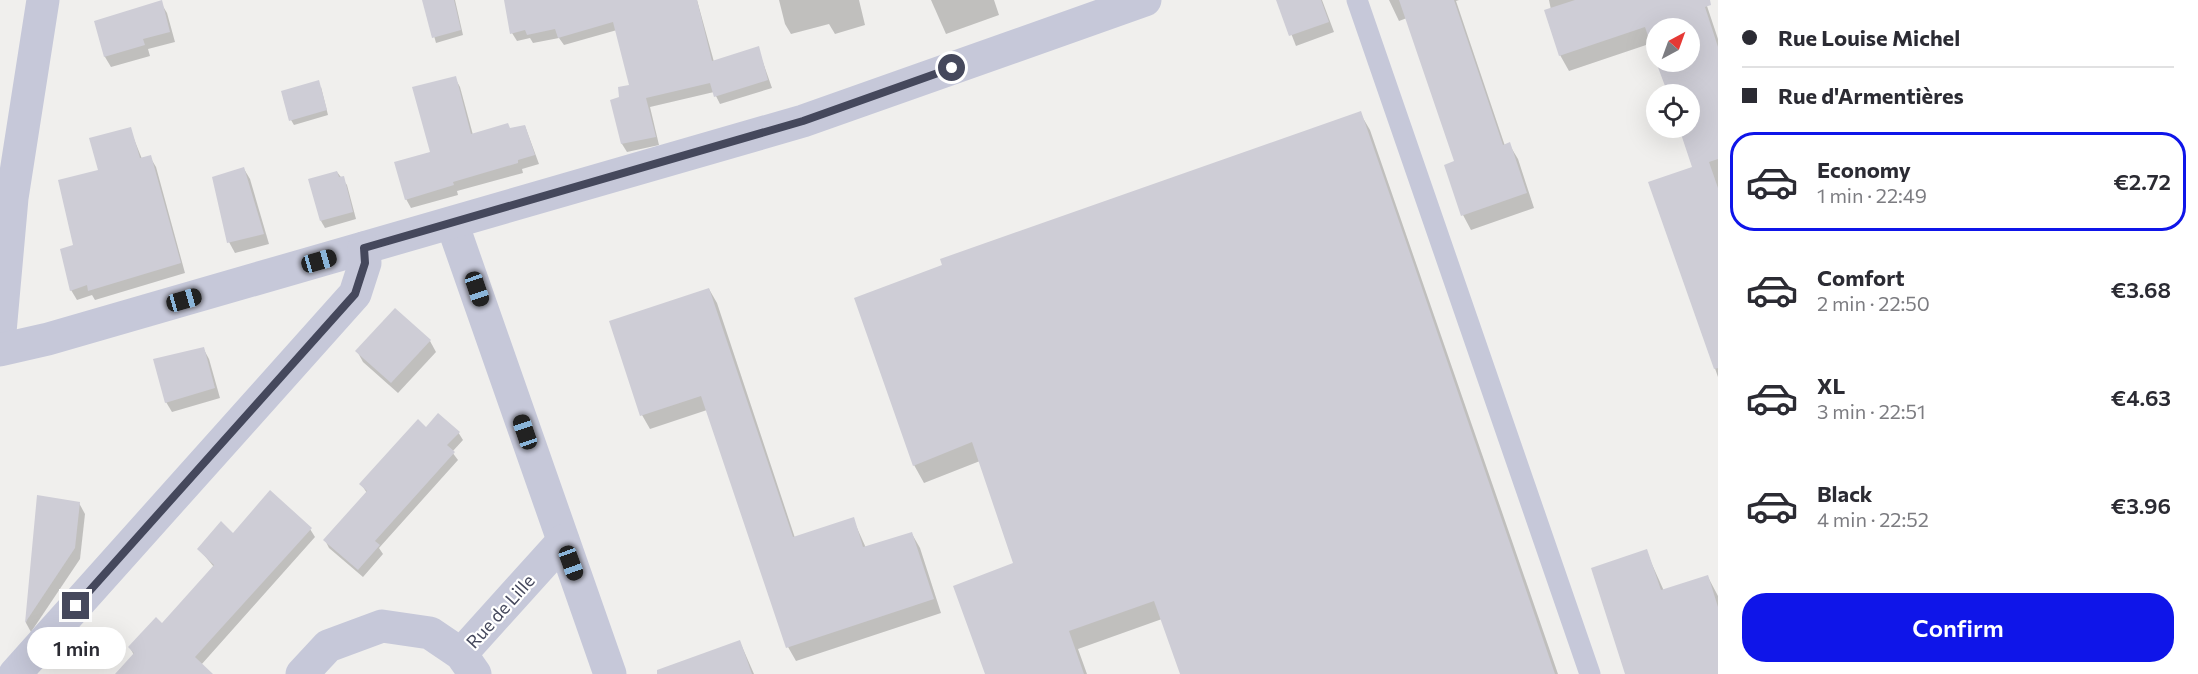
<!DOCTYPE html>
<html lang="en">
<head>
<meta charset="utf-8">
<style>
  :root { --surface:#fff; --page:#f7f7f7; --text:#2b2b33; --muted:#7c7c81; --line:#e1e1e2; --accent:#0f15e9 }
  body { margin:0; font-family:Commissioner,sans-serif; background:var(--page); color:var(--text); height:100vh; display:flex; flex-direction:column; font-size:22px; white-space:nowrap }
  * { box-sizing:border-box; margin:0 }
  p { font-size:20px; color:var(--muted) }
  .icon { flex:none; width:33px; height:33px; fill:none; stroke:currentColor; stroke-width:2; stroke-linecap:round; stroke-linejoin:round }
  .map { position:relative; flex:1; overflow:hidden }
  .sheet { display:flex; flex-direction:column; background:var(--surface); width:480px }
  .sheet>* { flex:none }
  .hud { display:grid; align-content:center; height:132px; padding:0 24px; background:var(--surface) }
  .needle { width:39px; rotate:41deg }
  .fabs { position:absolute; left:1646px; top:18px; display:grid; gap:12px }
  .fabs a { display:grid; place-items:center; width:54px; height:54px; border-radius:50%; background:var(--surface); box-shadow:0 6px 24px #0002; font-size:30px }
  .end { position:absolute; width:27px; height:27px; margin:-14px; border:8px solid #45485c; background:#fff; box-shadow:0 0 0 3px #fff }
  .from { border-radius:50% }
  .bubble { position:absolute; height:42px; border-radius:21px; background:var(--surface); box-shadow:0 6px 24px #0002; font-size:20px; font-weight:600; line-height:42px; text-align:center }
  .car { position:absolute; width:18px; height:36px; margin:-18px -9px; border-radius:8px; box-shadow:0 0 4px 2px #0007; background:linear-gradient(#222 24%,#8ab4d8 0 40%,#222 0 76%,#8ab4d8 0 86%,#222 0) }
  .hud b { display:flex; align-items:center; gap:21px; height:57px; font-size:22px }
  .hud b+b { border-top:2px solid var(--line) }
  .hud i { width:15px; height:15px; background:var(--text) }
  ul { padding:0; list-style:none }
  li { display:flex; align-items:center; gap:18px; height:99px; margin:0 12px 9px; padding:0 12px; border:3px solid transparent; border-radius:24px }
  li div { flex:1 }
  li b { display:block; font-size:22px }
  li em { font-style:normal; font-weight:600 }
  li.selected { border-color:var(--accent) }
  li>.icon { width:54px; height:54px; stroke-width:1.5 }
  .action { display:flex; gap:12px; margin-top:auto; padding:12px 24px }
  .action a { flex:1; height:69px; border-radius:24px; background:var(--accent); color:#fff; font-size:24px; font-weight:600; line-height:69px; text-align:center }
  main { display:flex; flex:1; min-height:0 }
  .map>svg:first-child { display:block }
  .shadow { fill:#0003 }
  .building { fill:#cecdd6 }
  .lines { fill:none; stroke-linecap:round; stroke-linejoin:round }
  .lane { stroke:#c6c8d9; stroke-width:21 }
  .street { stroke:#c6c8d9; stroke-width:33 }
  .route { stroke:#45485c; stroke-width:8 }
  .labels { text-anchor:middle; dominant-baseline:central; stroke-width:4.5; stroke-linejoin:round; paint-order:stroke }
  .street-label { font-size:18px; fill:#45485c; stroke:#fff }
</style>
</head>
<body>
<main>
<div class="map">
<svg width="1718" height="674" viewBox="0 0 1718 674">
  <rect width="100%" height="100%" fill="#f0efed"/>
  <g class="shadow">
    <path d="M 424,0 L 455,0 L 463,35 L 436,43 Z"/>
    <path d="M 518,0 L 697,0 L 714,62 L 758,48 L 772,88 L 720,104 L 714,92 L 650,107 L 659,145 L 627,152 L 622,144 L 612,101 L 620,98 L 630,86 L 617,30 L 564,45 L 559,38 L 533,43 L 530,38 L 517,41 L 512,33 Z"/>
    <path d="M 779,0 L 859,0 L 865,25 L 835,34 L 829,24 L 791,34 L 785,24 Z"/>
    <path d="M 931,0 L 994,0 L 999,15 L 946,34 Z"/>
    <path d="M 1278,0 L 1322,0 L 1334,32 L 1296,46 Z"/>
    <path d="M 1389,0 L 1459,0 L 1456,1 L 1505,146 L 1509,144 L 1518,159 L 1534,208 L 1471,230 L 1463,215 L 1456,162 L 1407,18 L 1399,21 Z"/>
    <path d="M 1549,0 L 1705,0 L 1718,39 L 1718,377 L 1650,183 L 1694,168 L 1680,128 L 1689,128 L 1689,94 L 1669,94 L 1658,62 L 1689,62 L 1689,28 L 1656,28 L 1656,55 L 1652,43 L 1569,71 L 1560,55 Z"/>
    <path d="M 161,3 L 167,13 L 175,42 L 148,49 L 150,56 L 111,67 L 105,57 L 96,22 Z"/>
    <path d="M 455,78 L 460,87 L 473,135 L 525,126 L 539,164 L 522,169 L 523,173 L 457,191 L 458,195 L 411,208 L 406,199 L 431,153 Z"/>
    <path d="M 321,87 L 328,115 L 294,125 L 291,120 Z"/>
    <path d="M 1360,113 L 1370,130 L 1558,674 L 1181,674 L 1162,619 L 1078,649 L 1087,674 L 986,674 L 1015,564 L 980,461 L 924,483 L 914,465 Z"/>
    <path d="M 130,129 L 142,159 L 150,157 L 156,167 L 185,273 L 95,300 L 92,295 L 77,300 L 71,290 L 74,246 L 100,171 Z"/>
    <path d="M 244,169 L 250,179 L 269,244 L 235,253 L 229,242 Z"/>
    <path d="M 337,172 L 347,185 L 356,219 L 325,228 L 321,221 Z"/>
    <path d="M 709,289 L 717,303 L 795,538 L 853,519 L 866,548 L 912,534 L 920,548 L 941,613 L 796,661 L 788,647 L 707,410 L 650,429 L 642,415 Z"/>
    <path d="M 430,341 L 436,352 L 398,393 L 363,362 L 357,351 Z"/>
    <path d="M 203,348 L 209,359 L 220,398 L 172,412 L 166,402 Z"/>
    <path d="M 426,429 L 458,432 L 463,440 L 452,452 L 458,460 L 379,548 L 383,554 L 363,577 L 329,548 L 325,540 L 367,493 L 361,484 Z"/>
    <path d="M 39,497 L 79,503 L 85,514 L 80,559 L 31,632 L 26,623 Z"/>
    <path d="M 310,529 L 315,537 L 201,665 L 211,674 L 117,674 L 134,655 L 130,648 L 162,625 L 214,567 L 199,549 L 233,535 Z"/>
    <path d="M 1646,551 L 1664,591 L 1708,577 L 1718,596 L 1718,674 L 1628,674 Z"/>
    <path d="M 740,642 L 754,674 L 687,674 Z"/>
  </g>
  <g class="building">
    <path d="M 162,0 L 170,32 L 143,39 L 145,45 L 104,57 L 94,21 Z"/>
    <path d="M 422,0 L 454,0 L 461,30 L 432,38 Z"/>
    <path d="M 504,0 L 697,0 L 712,61 L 759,46 L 768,80 L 714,97 L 710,83 L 646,98 L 656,137 L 621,144 L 610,100 L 619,97 L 618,87 L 629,85 L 613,22 L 558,38 L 555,29 L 527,35 L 525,30 L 510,34 Z"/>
    <path d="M 1276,0 L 1321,0 L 1329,22 L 1289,36 Z"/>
    <path d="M 1399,0 L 1454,0 L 1503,145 L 1510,142 L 1527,193 L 1461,216 L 1444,165 L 1454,161 Z"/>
    <path d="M 1575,0 L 1710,0 L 1711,5 L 1705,7 L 1718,47 L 1718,159 L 1709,162 L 1718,188 L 1718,368 L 1714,369 L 1648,182 L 1692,167 L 1679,128 L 1689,128 L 1689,94 L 1668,94 L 1656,62 L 1689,62 L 1689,28 L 1656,28 L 1656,60 L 1645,27 L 1559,56 L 1544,10 Z"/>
    <path d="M 456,76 L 471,134 L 508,123 L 510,128 L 525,125 L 535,155 L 518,160 L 518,163 L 453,182 L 454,185 L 405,200 L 394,162 L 430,152 L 412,87 Z"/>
    <path d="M 319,80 L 327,110 L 289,121 L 281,91 Z"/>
    <path d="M 1361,111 L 1555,674 L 1180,674 L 1154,601 L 1069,631 L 1084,674 L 985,674 L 953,586 L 1013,563 L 972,442 L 913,466 L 854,298 L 942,265 L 940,259 Z"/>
    <path d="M 131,127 L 140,158 L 151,155 L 181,263 L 88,291 L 87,285 L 70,291 L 60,249 L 73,245 L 58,180 L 98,170 L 89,138 Z"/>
    <path d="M 244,167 L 264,234 L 227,243 L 212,177 Z"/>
    <path d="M 337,171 L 339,177 L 344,176 L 353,212 L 320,221 L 308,179 Z"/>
    <path d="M 709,288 L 793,537 L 854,517 L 863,547 L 912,532 L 934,599 L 786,648 L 701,396 L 640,416 L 609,321 Z"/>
    <path d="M 395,308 L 431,340 L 391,383 L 355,351 Z"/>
    <path d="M 204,347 L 215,388 L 165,403 L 153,359 Z"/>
    <path d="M 438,413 L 460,432 L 447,445 L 455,452 L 375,541 L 380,545 L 358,570 L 323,540 L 367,491 L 359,484 L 418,419 L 426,427 Z"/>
    <path d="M 270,490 L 312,528 L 195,657 L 213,674 L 115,674 L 134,653 L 128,647 L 141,633 L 156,617 L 162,623 L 214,565 L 197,549 L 221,521 L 233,533 Z"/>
    <path d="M 37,495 L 80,502 L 75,548 L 25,623 Z"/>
    <path d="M 1647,549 L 1661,590 L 1708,575 L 1718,607 L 1718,674 L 1625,674 L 1591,568 Z"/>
    <path d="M 740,640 L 752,674 L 657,674 L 657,670 Z"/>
  </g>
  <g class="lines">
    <path class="lane" d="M 1357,0 L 1590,674"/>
    <g class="street">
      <path d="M 452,223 L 610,674"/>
      <path d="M 0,332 L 12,198 L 43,0"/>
      <path d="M 0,350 L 48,339 L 803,121 L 1145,0"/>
      <path d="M 461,654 L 563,541"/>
      <path d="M 15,674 L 355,294 L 365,263 L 364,248"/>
      <path d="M 302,674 L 328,646 L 382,626 L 430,633 L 461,654 L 475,674"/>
    </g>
  </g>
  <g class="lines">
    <path class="route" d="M 76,606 L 355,294 L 365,263 L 364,248 L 803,121 L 952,68"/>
  </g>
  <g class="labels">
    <g class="street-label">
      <text transform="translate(500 611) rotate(-48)">Rue de Lille</text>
    </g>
  </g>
</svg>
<div class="fabs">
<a><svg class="needle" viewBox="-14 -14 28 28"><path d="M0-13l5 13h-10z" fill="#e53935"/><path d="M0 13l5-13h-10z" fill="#7c7c81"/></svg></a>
<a><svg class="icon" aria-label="locate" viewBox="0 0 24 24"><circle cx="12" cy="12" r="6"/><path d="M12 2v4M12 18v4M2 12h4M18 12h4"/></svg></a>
</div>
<i class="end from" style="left:952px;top:68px"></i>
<i class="end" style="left:76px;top:606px"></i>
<div class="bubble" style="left:27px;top:627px;width:99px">1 min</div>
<i class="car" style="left:319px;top:261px;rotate:74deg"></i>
<i class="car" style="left:477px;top:289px;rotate:161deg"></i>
<i class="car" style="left:184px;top:300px;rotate:74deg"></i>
<i class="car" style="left:525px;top:432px;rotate:341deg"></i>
<i class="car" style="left:571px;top:563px;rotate:160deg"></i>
</div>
<section class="sheet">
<div class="hud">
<b><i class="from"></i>Rue Louise Michel</b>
<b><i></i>Rue d'Armentières</b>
</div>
<ul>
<li class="selected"><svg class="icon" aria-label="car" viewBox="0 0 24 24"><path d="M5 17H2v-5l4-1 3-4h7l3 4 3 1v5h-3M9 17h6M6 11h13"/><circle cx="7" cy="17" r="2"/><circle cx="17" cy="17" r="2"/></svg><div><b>Economy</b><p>1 min · 22:49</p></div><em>€2.72</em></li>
<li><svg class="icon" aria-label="car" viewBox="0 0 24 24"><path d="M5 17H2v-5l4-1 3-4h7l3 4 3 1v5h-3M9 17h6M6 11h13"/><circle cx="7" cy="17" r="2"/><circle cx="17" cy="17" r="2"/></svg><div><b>Comfort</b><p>2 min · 22:50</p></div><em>€3.68</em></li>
<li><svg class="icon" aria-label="car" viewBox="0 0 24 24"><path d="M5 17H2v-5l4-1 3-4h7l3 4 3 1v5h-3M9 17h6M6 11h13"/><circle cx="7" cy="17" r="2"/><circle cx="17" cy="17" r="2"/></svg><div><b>XL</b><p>3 min · 22:51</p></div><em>€4.63</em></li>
<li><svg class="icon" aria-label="car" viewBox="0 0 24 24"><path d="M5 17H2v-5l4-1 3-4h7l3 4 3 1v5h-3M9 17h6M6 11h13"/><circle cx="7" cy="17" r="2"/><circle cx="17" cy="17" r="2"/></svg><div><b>Black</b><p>4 min · 22:52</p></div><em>€3.96</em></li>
</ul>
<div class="action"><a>Confirm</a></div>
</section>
</main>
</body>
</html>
